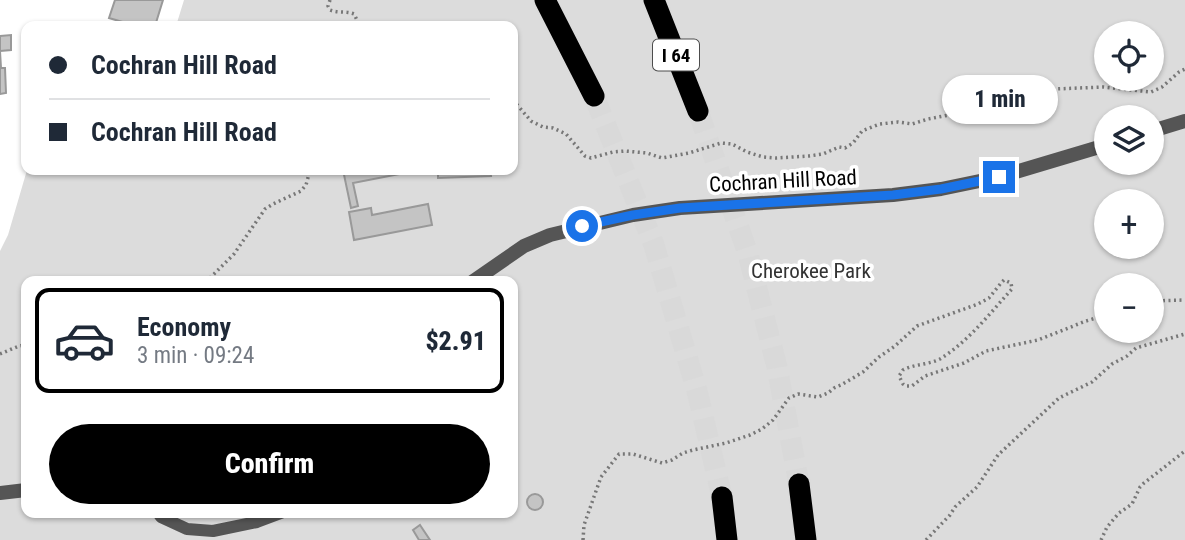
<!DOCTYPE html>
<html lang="en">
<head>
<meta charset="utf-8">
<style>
  :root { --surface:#fff; --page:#f2f2f3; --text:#1f2937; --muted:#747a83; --line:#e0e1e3; --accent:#000 }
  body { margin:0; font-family:"Roboto Condensed",sans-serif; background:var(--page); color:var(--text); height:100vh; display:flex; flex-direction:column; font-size:26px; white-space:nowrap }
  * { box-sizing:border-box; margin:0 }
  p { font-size:23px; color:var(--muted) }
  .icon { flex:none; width:38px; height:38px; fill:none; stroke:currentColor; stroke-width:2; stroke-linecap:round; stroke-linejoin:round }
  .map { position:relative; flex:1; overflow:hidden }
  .drawer { position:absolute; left:21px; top:276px; width:497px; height:242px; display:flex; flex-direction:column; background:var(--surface); border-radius:14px; box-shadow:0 2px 5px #0004 }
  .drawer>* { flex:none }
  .top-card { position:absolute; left:21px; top:21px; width:497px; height:154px; border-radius:14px; box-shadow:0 2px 5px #0004; display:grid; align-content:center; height:154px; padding:0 28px; background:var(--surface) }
  .controls { position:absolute; left:1094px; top:21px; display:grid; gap:14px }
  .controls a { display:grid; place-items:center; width:70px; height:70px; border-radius:50%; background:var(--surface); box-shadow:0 2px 5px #0004; font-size:35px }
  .end { position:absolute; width:32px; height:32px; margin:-16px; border:9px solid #1a73e8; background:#fff; box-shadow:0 0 0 4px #fff }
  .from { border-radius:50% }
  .bubble { position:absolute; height:49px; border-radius:24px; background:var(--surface); box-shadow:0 2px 5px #0004; font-size:23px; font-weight:800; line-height:49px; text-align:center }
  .top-card b { display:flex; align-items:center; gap:24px; height:66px; font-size:26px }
  .top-card b+b { border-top:2px solid var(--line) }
  .top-card i { width:18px; height:18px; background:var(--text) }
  ul { padding:12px 0 0; list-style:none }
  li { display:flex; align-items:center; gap:21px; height:105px; margin:0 14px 10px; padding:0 14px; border:4px solid transparent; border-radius:14px }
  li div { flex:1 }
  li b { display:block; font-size:26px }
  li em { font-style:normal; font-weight:800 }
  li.current { border-color:var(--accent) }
  li>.icon { width:63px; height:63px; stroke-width:1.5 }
  .primary-button { display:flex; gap:14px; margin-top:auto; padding:14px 28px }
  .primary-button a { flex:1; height:80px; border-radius:42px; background:var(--accent); color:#fff; font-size:28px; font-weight:800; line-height:80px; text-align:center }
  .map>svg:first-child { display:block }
  .green { fill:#dcdcdc; fill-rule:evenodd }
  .building { fill:#c4c4c4; stroke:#999; stroke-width:2 }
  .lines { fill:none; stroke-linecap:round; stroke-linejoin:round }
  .highway-tunnel { stroke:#d9d9d9; stroke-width:21; stroke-dasharray:21 10; stroke-linecap:butt }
  .highway-casing { stroke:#dbdbdb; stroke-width:24 }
  .path { stroke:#777; stroke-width:3.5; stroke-dasharray:2 3.5; stroke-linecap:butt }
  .lane { stroke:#555; stroke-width:12 }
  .street { stroke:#555; stroke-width:14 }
  .highway { stroke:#000; stroke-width:21 }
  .route { stroke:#1a73e8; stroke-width:9 }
  .labels { text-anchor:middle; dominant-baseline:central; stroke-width:7; stroke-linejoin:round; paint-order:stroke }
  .shield { fill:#fff; stroke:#4c4c4c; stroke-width:2 }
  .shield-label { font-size:19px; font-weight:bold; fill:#000 }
  .street-label { font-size:21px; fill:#000; stroke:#fff }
  .park-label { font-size:21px; fill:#333; stroke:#fff }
</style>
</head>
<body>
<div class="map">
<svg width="1185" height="540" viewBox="0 0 1185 540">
  <rect width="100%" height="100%" fill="#fff"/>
  <path class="green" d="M 184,0 L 1185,0 L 1185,540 L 0,540 L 0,251 L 8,235 L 27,170 L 513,170 L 513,26 L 176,26 ZM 1106,33 L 1152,33 L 1152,79 L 1106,79 ZM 1106,117 L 1152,117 L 1152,163 L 1106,163 ZM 1106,201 L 1152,201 L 1152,247 L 1106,247 ZM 26,282 L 513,282 L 513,513 L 26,513 ZM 1106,285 L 1152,285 L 1152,331 L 1106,331 Z"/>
  <g class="building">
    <path d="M 115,0 L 163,0 L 155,26 L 136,26 L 109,18 Z"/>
    <path d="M 11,35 L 11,50 L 0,51 L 1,68 L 5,68 L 6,93 L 0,94 L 0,36 Z"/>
    <path d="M 343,170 L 420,170 L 353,183 L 358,206 L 351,208 Z"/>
    <path d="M 438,170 L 490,170 L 491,176 L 438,178 Z"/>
    <path d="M 428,204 L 432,225 L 354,240 L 349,212 L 371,208 L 372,215 Z"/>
    <circle cx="535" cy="502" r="8"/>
    <path d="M 420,525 L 430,540 L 419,540 L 413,530 Z"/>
  </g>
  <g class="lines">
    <g class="highway-tunnel">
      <path d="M 594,96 L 654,245 L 697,391 L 722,497"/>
      <path d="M 698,111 L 748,254 L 777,367 L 799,484"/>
    </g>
    <defs>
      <g id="highway">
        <path d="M 545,0 L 594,96"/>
        <path d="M 654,0 L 698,111"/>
        <path d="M 799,484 L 806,540"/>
        <path d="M 722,497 L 727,540"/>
      </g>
    </defs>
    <use href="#highway" class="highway-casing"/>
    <g class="path">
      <path d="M 330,0 L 328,6 L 330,10 C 338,13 346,11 354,14 L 360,26"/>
      <path d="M 513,100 L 531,121 L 543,127 L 553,128 L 566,134 L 585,156 L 591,158 L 613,152 L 625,151 L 647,153 L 662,158 L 689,153 L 721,143 L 732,144 L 747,152 L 763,157 L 776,158 L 809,156 L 823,154 L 839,147 L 845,148 L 853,143 L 862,131 L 880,124 L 898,122 L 912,124 L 928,119 L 970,111 L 991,113 L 1003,101 L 1031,90 L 1103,87 L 1151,92 L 1162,87 L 1179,72 L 1185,69"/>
      <path d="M 206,282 L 234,254 L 265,209 L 273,204 L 301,191 L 306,185 L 310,170"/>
      <path d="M 1152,301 L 1185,300"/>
      <path d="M 0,354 L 19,346 L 26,345"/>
      <path d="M 583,540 L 584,525 L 601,477 L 619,454 L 633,454 L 662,463 L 672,460 L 683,453 L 693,450 L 726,443 L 750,435 L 762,429 L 773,420 L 789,398 L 798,394 L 818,397 L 828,393 L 834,388 L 841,385 L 863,372 L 879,357 L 895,346 L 917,326 L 978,304 L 989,298 L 1001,283 L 1004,280 L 1011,283 L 1012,289 C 990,313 969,341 940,359 C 928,365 914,364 903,370 L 899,376 L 903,384 L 906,386 L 912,386 L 925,376 L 964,363 L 986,351 L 1038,340 L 1086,321 L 1106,315"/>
      <path d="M 926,540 L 950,515 L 955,507 L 977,487 L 998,455 L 1059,398 L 1092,382 L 1112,364 L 1127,356 L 1136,348 L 1185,334"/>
      <path d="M 1101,540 L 1107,527 L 1119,513 L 1132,504 L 1140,487 L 1144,483 L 1185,451"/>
    </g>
    <path class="lane" d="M 158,513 L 161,517 L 187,529 L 213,531 L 257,522 L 281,513"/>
    <g class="street">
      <path d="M 1152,131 L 1185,121"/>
      <path d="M 472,282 L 524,246 L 550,235 L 633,215 L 680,208 L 893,195 L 941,189 L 999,177 L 1106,145"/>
      <path d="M 0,493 L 26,490"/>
    </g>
    <use href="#highway" class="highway"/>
  </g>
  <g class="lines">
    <path class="route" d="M 582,226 L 633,215 L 680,208 L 893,195 L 941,189 L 999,177"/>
  </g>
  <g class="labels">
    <rect class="shield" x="653" y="39.5" width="46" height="31" rx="5"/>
    <g class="shield-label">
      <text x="676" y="55">I 64</text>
    </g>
    <g class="street-label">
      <text transform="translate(783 181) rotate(-3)">Cochran Hill Road</text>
    </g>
    <g class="park-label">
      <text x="811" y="271">Cherokee Park</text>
    </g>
  </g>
</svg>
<div class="controls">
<a><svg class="icon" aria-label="locate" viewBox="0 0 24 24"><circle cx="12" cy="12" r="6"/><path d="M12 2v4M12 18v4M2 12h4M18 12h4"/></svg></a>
<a><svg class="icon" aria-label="layers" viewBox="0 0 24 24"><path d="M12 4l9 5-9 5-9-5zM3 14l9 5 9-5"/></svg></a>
<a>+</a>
<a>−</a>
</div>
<i class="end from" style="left:582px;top:226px"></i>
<i class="end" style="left:999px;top:177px"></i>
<div class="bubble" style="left:942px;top:75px;width:116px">1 min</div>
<div class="top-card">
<b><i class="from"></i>Cochran Hill Road</b>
<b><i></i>Cochran Hill Road</b>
</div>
<section class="drawer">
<ul>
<li class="current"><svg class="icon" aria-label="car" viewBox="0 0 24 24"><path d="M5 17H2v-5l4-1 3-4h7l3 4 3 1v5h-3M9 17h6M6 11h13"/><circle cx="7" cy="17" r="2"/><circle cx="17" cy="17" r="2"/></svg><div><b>Economy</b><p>3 min · 09:24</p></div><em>$2.91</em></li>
</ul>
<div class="primary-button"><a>Confirm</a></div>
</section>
</div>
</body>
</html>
